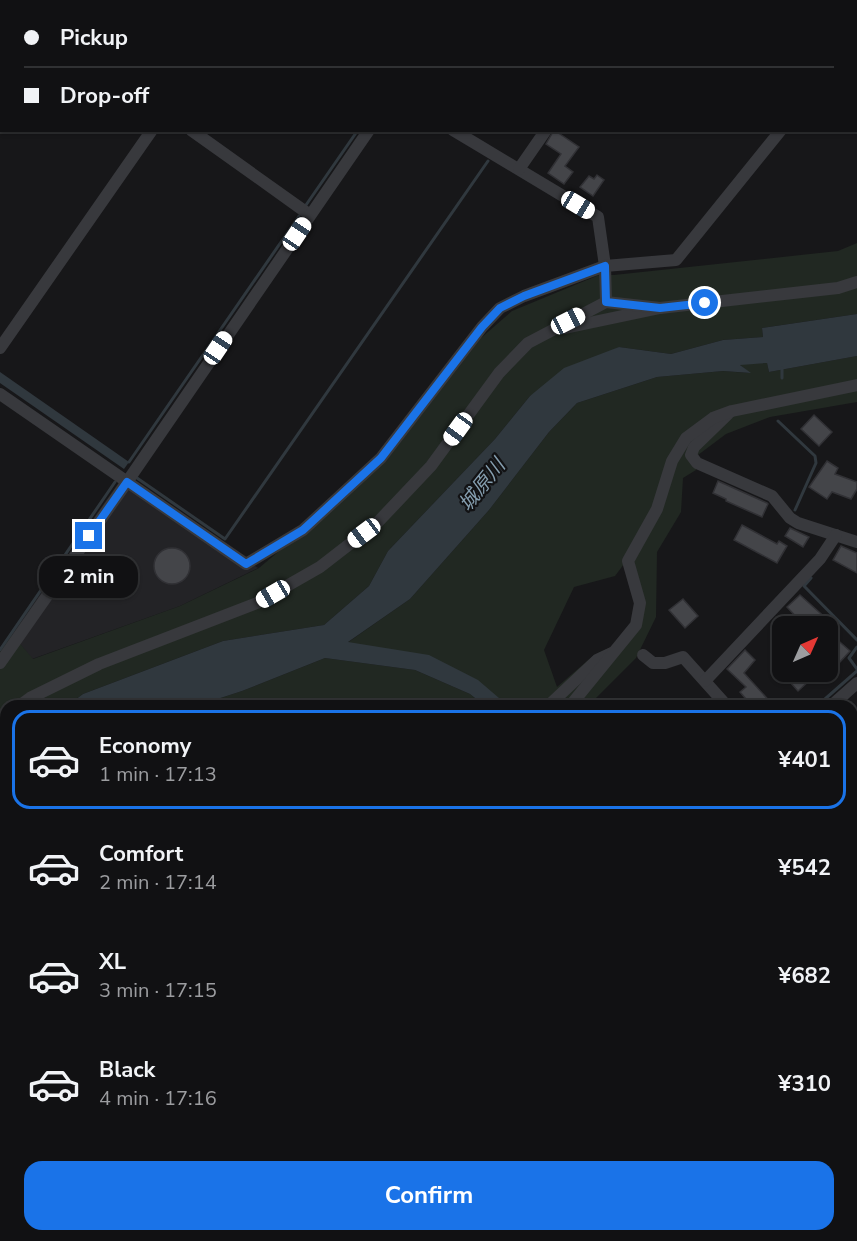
<!DOCTYPE html>
<html lang="en">
<head>
<meta charset="utf-8">
<style>
  :root { --surface:#111113; --page:#1e1f21; --text:#f1f3f6; --muted:#9c9da0; --line:#303133; --accent:#1a73e8 }
  body { margin:0; font-family:"Nunito Sans","Noto Sans JP",sans-serif; background:var(--page); color:var(--text); height:100vh; display:flex; flex-direction:column; font-size:22px; white-space:nowrap }
  * { box-sizing:border-box; margin:0 }
  p { font-size:20px; color:var(--muted) }
  .icon { flex:none; width:33px; height:33px; fill:none; stroke:currentColor; stroke-width:2; stroke-linecap:round; stroke-linejoin:round }
  .map { position:relative; flex:1; overflow:hidden }
  .details { position:absolute; left:0px; top:700px; width:858px; height:542px; display:flex; flex-direction:column; background:var(--surface); border-radius:18px 18px 0 0; box-shadow:0 2px 4px #0004,0 0 0 2px var(--line) }
  .details>* { flex:none }
  .hud { position:absolute; left:0px; top:0px; width:858px; height:132px; box-shadow:0 2px 4px #0004,0 0 0 2px var(--line); display:grid; align-content:center; height:132px; padding:0 24px; background:var(--surface) }
  .needle { width:39px; rotate:45deg }
  .buttons { position:absolute; left:772px; top:616px; display:grid; gap:12px }
  .buttons a { display:grid; place-items:center; width:66px; height:66px; border-radius:12px; background:var(--surface); box-shadow:0 2px 4px #0004,0 0 0 2px var(--line); font-size:30px }
  .end { position:absolute; width:27px; height:27px; margin:-14px; border:8px solid #1a73e8; background:#fff; box-shadow:0 0 0 3px #fff }
  .from { border-radius:50% }
  .bubble { position:absolute; height:42px; border-radius:18px; background:var(--surface); box-shadow:0 2px 4px #0004,0 0 0 2px var(--line); font-size:20px; font-weight:700; line-height:42px; text-align:center }
  .car { position:absolute; width:18px; height:36px; margin:-18px -9px; border-radius:8px; box-shadow:0 0 4px 2px #0007; background:linear-gradient(#fff 24%,#345 0 40%,#fff 0 76%,#345 0 86%,#fff 0) }
  .hud b { display:flex; align-items:center; gap:21px; height:57px; font-size:22px }
  .hud b+b { border-top:2px solid var(--line) }
  .hud i { width:15px; height:15px; background:var(--text) }
  ul { padding:10px 0 0; list-style:none }
  li { display:flex; align-items:center; gap:18px; height:99px; margin:0 12px 9px; padding:0 12px; border:3px solid transparent; border-radius:18px }
  li div { flex:1 }
  li b { display:block; font-size:22px }
  li em { font-style:normal; font-weight:700 }
  li.selected { border-color:var(--accent) }
  li>.icon { width:54px; height:54px; stroke-width:1.5 }
  .button { display:flex; gap:12px; margin-top:auto; padding:12px 24px }
  .button a { flex:1; height:69px; border-radius:18px; background:var(--accent); color:#fff; font-size:24px; font-weight:700; line-height:69px; text-align:center }
  .map>svg:first-child { display:block }
  .built { fill:#232326 }
  .green { fill:#212822; fill-rule:evenodd }
  .water { fill:#30383e }
  .lines { fill:none; stroke-linecap:round; stroke-linejoin:round }
  .stream { stroke:#30383e; stroke-width:3 }
  .river { stroke:#30383e; stroke-width:20 }
  .building { fill:#444549; stroke:#313135; stroke-width:1.5 }
  .street { stroke:#38393d; stroke-width:12 }
  .primary { stroke:#55575c; stroke-width:20 }
  .route { stroke:#1a73e8; stroke-width:8 }
  .labels { text-anchor:middle; dominant-baseline:central; stroke-width:4.5; stroke-linejoin:round; paint-order:stroke }
  .water-label { font-size:20px; font-style:italic; fill:#859eaf; stroke:#121214 }
</style>
</head>
<body>
<div class="map">
<svg width="857" height="1241" viewBox="0 0 857 1241">
  <rect width="100%" height="100%" fill="#171719"/>
  <path class="built" d="M 124,475 L 258,568 L 180,606 L 32,659 L 12,634 Z"/>
  <g class="green">
    <path d="M 857,243 L 857,314 L 762,328 L 763,337 L 723,340 L 671,354 L 619,347 L 530,396 L 495,439 L 388,551 L 369,586 L 324,625 L 223,641 L 83,694 L 67,706 L 6,706 L 6,753 L 0,759 L 0,652 L 12,634 L 33,659 L 180,606 L 259,568 L 386,461 L 481,338 L 512,311 L 599,275 L 614,275 L 838,251 Z"/>
    <path d="M 857,356 L 857,402 L 770,417 L 726,434 L 698,455 L 696,470 L 683,478 L 681,512 L 657,552 L 656,617 L 636,658 L 588,706 L 506,706 L 506,704 L 347,643 L 410,599 L 489,510 L 549,432 L 577,403 L 657,377 L 723,371 L 749,373 L 739,364 L 767,363 L 769,372 ZM 624,564 L 636,606 L 633,621 L 613,646 L 594,655 L 557,687 L 544,650 L 574,587 L 615,576 Z"/>
    <path d="M 325,658 L 415,670 L 470,694 L 485,706 L 196,706 L 242,691 Z"/>
    <path d="M 6,813 L 6,894 L 0,900 L 0,819 Z"/>
  </g>
  <g class="water">
    <path d="M 857,314 L 857,356 L 769,372 L 767,363 L 740,365 L 751,373 L 723,371 L 657,377 L 577,403 L 549,432 L 489,510 L 410,599 L 348,642 L 429,655 L 478,680 L 506,704 L 506,706 L 485,706 L 470,694 L 415,670 L 325,658 L 242,691 L 196,706 L 67,706 L 83,694 L 223,641 L 324,625 L 369,586 L 388,551 L 495,439 L 530,396 L 564,368 L 619,347 L 671,354 L 723,340 L 763,337 L 762,328 Z"/>
    <path d="M 0,372 L 129,462 L 124,469 L 0,383 Z"/>
  </g>
  <g class="lines">
    <g class="stream">
      <path d="M 26,2 L 27,0"/>
      <path d="M 0,38 L 2,36"/>
      <path d="M 306,205 L 358,130"/>
      <path d="M 782,378 L 782,368"/>
      <path d="M 778,421 L 815,456 L 816,463 L 795,510"/>
      <path d="M 129,462 L 299,216"/>
      <path d="M 137,478 L 225,539 L 488,161"/>
      <path d="M 811,578 L 804,586 L 857,640"/>
      <path d="M 857,647 L 849,658 L 857,669"/>
      <path d="M 0,650 L 115,482"/>
      <path d="M 817,706 L 857,671"/>
      <path d="M 852,1031 L 857,1027"/>
      <path d="M 585,1236 L 588,1241"/>
      <path d="M 205,1241 L 211,1236"/>
    </g>
    <g class="river">
      <path d="M 852,955 L 857,954"/>
      <path d="M 499,1241 L 506,1236"/>
    </g>
  </g>
  <g class="building">
    <path d="M 554,130 L 579,147 L 565,166 L 573,172 L 564,184 L 548,173 L 561,154 L 546,144 Z"/>
    <path d="M 597,175 L 604,180 L 593,196 L 580,187 L 589,176 L 594,179 Z"/>
    <path d="M 814,415 L 832,432 L 819,446 L 801,429 Z"/>
    <path d="M 827,461 L 838,468 L 835,474 L 857,482 L 857,489 L 851,499 L 832,492 L 827,499 L 809,487 Z"/>
    <path d="M 718,481 L 767,503 L 768,504 L 762,517 L 726,501 L 726,499 L 713,493 Z"/>
    <path d="M 742,525 L 777,544 L 779,541 L 787,546 L 777,563 L 734,540 Z"/>
    <path d="M 790,528 L 809,537 L 803,547 L 785,536 Z"/>
    <path d="M 841,546 L 857,553 L 857,573 L 833,560 Z"/>
    <circle cx="172" cy="566" r="18"/>
    <path d="M 800,595 L 839,630 L 833,636 L 850,651 L 828,675 L 828,627 L 810,627 L 805,621 L 802,623 L 787,607 Z"/>
    <path d="M 683,599 L 698,616 L 685,628 L 669,610 Z"/>
    <path d="M 745,650 L 755,660 L 744,673 L 774,706 L 752,706 L 740,692 L 746,687 L 727,669 Z"/>
    <path d="M 781,672 L 803,672 L 810,680 L 798,691 Z"/>
  </g>
  <g class="lines">
    <g class="street">
      <path d="M 6,0 L 8,2"/>
      <path d="M 575,0 L 577,2"/>
      <path d="M 242,2 L 243,0"/>
      <path d="M 430,2 L 430,0"/>
      <path d="M 856,38 L 857,37"/>
      <path d="M 191,130 L 310,215"/>
      <path d="M 453,130 L 598,217 L 605,266 L 606,302"/>
      <path d="M 519,169 L 546,130"/>
      <path d="M 565,328 L 660,308 L 838,288 L 857,282"/>
      <path d="M 0,348 L 152,130"/>
      <path d="M 0,394 L 246,564 L 303,530 L 381,458 L 482,327 L 500,308 L 524,296 L 605,266 L 676,260 L 781,130"/>
      <path d="M 728,414 L 694,447 L 691,455 L 697,463 L 772,496 L 790,518 L 798,523 L 857,542"/>
      <path d="M 643,655 L 653,663 L 665,663 L 683,657 L 727,706"/>
      <path d="M 0,663 L 127,482 L 369,130"/>
      <path d="M 705,681 L 820,559 L 836,535"/>
      <path d="M 19,706 L 30,698 L 99,664 L 257,603 L 320,567 L 378,522 L 431,466 L 499,373 L 528,343 L 606,302 L 660,308"/>
      <path d="M 548,706 L 597,660 L 612,653"/>
      <path d="M 570,706 L 636,625 L 640,603 L 628,561 L 657,509 L 672,461 L 686,438 L 713,418 L 732,411 L 857,385"/>
      <path d="M 831,706 L 857,683"/>
      <path d="M 0,722 L 6,717"/>
      <path d="M 852,840 L 857,839"/>
      <path d="M 0,859 L 6,852"/>
      <path d="M 852,1082 L 857,1086"/>
      <path d="M 0,1147 L 6,1143"/>
      <path d="M 219,1241 L 225,1236"/>
      <path d="M 759,1241 L 762,1236"/>
    </g>
    <g class="primary">
      <path d="M 852,1013 L 857,1010"/>
      <path d="M 562,1241 L 568,1236"/>
    </g>
  </g>
  <g class="lines">
    <path class="route" d="M 89,536 L 127,482 L 246,564 L 303,530 L 381,458 L 482,327 L 500,308 L 524,296 L 605,266 L 606,302 L 660,308 L 705,303"/>
  </g>
  <g class="labels">
    <g class="water-label">
      <text transform="translate(482 485) rotate(-51)">城原川</text>
    </g>
  </g>
</svg>
<div class="buttons">
<a><svg class="needle" viewBox="-14 -14 28 28"><path d="M0-13l5 13h-10z" fill="#e53935"/><path d="M0 13l5-13h-10z" fill="#9c9da0"/></svg></a>
</div>
<i class="end from" style="left:705px;top:303px"></i>
<i class="end" style="left:89px;top:536px"></i>
<div class="bubble" style="left:39px;top:556px;width:99px">2 min</div>
<i class="car" style="left:578px;top:205px;rotate:121deg"></i>
<i class="car" style="left:297px;top:234px;rotate:34deg"></i>
<i class="car" style="left:568px;top:321px;rotate:63deg"></i>
<i class="car" style="left:218px;top:348px;rotate:34deg"></i>
<i class="car" style="left:458px;top:429px;rotate:216deg"></i>
<i class="car" style="left:364px;top:533px;rotate:233deg"></i>
<i class="car" style="left:273px;top:594px;rotate:240deg"></i>
<div class="hud">
<b><i class="from"></i>Pickup</b>
<b><i></i>Drop-off</b>
</div>
<section class="details">
<ul>
<li class="selected"><svg class="icon" aria-label="car" viewBox="0 0 24 24"><path d="M5 17H2v-5l4-1 3-4h7l3 4 3 1v5h-3M9 17h6M6 11h13"/><circle cx="7" cy="17" r="2"/><circle cx="17" cy="17" r="2"/></svg><div><b>Economy</b><p>1 min · 17:13</p></div><em>¥401</em></li>
<li><svg class="icon" aria-label="car" viewBox="0 0 24 24"><path d="M5 17H2v-5l4-1 3-4h7l3 4 3 1v5h-3M9 17h6M6 11h13"/><circle cx="7" cy="17" r="2"/><circle cx="17" cy="17" r="2"/></svg><div><b>Comfort</b><p>2 min · 17:14</p></div><em>¥542</em></li>
<li><svg class="icon" aria-label="car" viewBox="0 0 24 24"><path d="M5 17H2v-5l4-1 3-4h7l3 4 3 1v5h-3M9 17h6M6 11h13"/><circle cx="7" cy="17" r="2"/><circle cx="17" cy="17" r="2"/></svg><div><b>XL</b><p>3 min · 17:15</p></div><em>¥682</em></li>
<li><svg class="icon" aria-label="car" viewBox="0 0 24 24"><path d="M5 17H2v-5l4-1 3-4h7l3 4 3 1v5h-3M9 17h6M6 11h13"/><circle cx="7" cy="17" r="2"/><circle cx="17" cy="17" r="2"/></svg><div><b>Black</b><p>4 min · 17:16</p></div><em>¥310</em></li>
</ul>
<div class="button"><a>Confirm</a></div>
</section>
</div>
</body>
</html>
